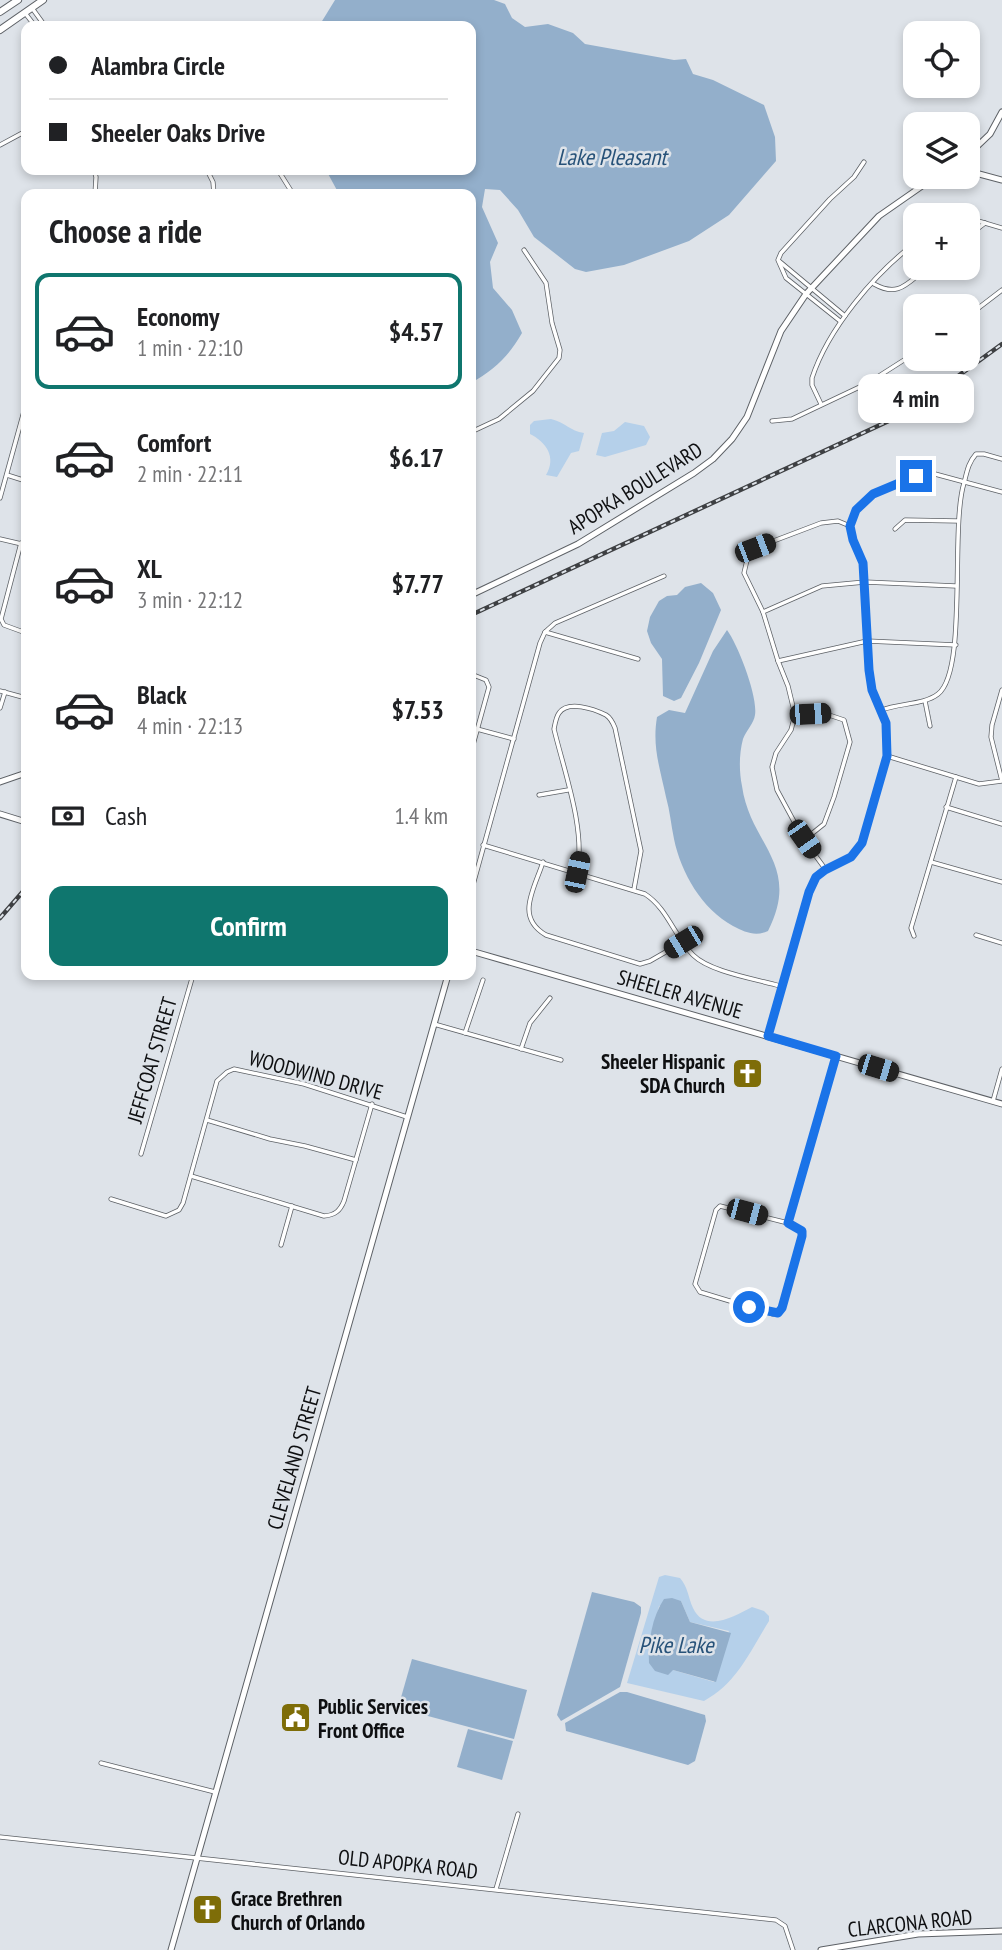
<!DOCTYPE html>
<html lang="en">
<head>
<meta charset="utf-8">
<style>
  :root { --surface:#fff; --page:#f2f2f2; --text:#202124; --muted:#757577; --line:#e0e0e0; --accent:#0f766e }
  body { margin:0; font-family:"PT Sans Narrow",sans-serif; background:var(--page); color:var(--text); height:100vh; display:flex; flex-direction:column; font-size:26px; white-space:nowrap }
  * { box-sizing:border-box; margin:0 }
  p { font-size:23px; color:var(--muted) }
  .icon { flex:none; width:38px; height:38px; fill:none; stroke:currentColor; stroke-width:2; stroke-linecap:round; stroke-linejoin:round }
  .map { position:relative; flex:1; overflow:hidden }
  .side { position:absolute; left:21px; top:189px; width:455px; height:791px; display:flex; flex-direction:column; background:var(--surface); border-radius:14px; box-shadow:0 4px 10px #0003 }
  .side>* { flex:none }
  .top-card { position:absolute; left:21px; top:21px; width:455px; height:154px; border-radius:14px; box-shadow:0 4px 10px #0003; display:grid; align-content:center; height:154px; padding:0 28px; background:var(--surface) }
  .tools { position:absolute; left:903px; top:21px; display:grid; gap:14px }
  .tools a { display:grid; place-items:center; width:77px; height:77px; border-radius:14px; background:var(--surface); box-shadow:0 4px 10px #0003; font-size:35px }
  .end { position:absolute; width:32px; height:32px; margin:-16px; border:9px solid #1a73e8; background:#fff; box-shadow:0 0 0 4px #fff }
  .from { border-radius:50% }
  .bubble { position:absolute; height:49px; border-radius:14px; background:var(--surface); box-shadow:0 4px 10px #0003; font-size:23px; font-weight:800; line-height:49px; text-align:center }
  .car { position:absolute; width:21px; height:42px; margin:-21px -10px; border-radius:9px; box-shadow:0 0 5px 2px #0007; background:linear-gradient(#222 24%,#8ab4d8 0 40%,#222 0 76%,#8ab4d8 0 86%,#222 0) }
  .top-card b { display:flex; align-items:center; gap:24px; height:66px; font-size:26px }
  .top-card b+b { border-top:2px solid var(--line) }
  .top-card i { width:18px; height:18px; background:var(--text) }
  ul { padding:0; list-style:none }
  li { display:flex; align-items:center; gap:21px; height:116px; margin:0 14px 10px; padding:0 14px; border:4px solid transparent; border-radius:14px }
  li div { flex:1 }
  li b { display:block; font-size:26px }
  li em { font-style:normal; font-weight:800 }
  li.current { border-color:var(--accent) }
  li>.icon { width:63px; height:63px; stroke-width:1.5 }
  h2 { padding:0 28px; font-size:32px; line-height:84px }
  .pay { display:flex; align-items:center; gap:18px; height:77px; padding:0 28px; font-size:26px }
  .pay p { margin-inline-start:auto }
  .action { display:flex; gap:14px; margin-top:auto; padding:14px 28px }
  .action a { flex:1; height:80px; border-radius:14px; background:var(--accent); color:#fff; font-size:28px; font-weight:800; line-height:80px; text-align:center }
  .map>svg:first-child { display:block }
  .green { fill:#b5d0ea; fill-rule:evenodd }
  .water { fill:#93afcb }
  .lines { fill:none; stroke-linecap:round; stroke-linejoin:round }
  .street-casing { stroke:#5d6166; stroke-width:5 }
  .secondary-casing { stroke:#5d6166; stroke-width:7 }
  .primary-casing { stroke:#5d6166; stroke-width:8 }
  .street { stroke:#fff; stroke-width:3.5 }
  .secondary { stroke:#fff; stroke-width:5 }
  .primary { stroke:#fff; stroke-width:6 }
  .rail-casing { stroke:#3e4043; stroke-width:4.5 }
  .rail { stroke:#dee3e9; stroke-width:2; stroke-dasharray:5; stroke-linecap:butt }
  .route { stroke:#1a73e8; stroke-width:9 }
  .labels { text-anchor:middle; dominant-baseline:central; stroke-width:5; stroke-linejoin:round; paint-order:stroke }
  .street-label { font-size:21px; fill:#0e0f11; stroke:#dee3e9 }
  .poi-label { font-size:21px; font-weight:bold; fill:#0e0f11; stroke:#dee3e9; text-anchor:start }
  .water-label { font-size:23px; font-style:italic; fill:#275279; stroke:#dee3e9 }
</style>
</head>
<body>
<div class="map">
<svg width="1002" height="1950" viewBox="0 0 1002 1950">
  <rect width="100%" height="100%" fill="#dee3e9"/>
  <g class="green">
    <path d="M 551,419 C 565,422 570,431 584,433 L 579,451 L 571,453 L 557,477 L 546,475 C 557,457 546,442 530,434 L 530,425 L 534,421 Z"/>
    <path d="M 625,422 L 644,426 L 650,437 L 646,445 L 605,457 L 596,455 L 602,433 L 614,431 Z"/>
    <path d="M 665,1575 L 680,1578 C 688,1587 688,1597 693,1608 C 705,1634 735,1616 752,1607 L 764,1611 L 769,1616 L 769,1621 C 750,1652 736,1684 704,1701 L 627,1683 L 659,1577 ZM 681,1601 L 690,1622 L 729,1631 L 714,1682 L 673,1670 L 649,1654 L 659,1606 Z"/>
  </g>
  <g class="water">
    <path d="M 335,0 L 494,0 L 505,4 L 512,18 L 525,27 L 548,24 L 573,33 L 585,44 L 674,60 L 686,59 L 693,74 L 713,80 L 764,105 L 775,137 L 776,161 L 729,215 L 689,241 L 624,265 L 586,272 L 575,269 L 534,237 L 518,210 L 500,190 L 485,189 L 482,207 L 498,243 L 490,262 L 493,288 L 512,310 L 522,333 C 509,356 494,370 471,383 L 471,194 L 339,194 L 326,170 L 471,170 L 471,26 L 319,26 Z"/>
    <path d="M 701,583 L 713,593 L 721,610 L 699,663 L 681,698 L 674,701 L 663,696 L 662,659 L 651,643 L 647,631 L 650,617 L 659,601 L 667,596 L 677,595 L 685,587 Z"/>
    <path d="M 727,630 C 738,645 758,696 755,715 C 754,723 746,731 743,739 C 739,754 739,771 742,786 C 750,845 802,864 768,931 C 755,937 745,932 733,926 C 702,909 681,873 674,839 C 671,825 670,811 666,797 C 660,768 652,747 657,717 L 669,710 L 685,713 L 713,651 Z"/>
    <path d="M 592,1592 L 634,1602 L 641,1607 L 641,1613 L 620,1687 L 561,1721 L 557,1715 Z"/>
    <path d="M 672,1598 L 681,1601 L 690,1622 L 731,1633 L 716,1682 L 673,1670 L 668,1675 L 655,1671 L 649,1663 C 648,1642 652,1617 664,1599 Z"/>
    <path d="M 412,1659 L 527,1690 L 514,1739 L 398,1708 Z"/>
    <path d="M 620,1692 L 627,1692 L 705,1715 L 706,1721 L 695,1761 L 688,1765 L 566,1731 L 565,1723 Z"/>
    <path d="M 468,1729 L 513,1741 L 502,1780 L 457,1767 Z"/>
  </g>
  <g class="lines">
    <defs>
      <g id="street">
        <path d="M 32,8 L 45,26"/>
        <path d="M 25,13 L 35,26"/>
        <path d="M 0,145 L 26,131"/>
        <path d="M 94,170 L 96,177 L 95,194"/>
        <path d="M 207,170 L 213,182 L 214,194"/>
        <path d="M 278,170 L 293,194"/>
        <path d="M 968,218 L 1002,228"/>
        <path d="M 968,236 L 985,223"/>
        <path d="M 779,261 L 845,316"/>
        <path d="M 874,284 C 899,298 907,283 927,268"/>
        <path d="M 968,316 L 1002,290"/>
        <path d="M 840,321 L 786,278 L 778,260 L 781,253 L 830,199 L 854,177 L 864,162"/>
        <path d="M 821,404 L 812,385 L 812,378 C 828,329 874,274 915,243"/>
        <path d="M 772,421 L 792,419 L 868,383 L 915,353"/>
        <path d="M 471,432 L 499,419 L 533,391 L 559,358 L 560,350 L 552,323 L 546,283 L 524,250"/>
        <path d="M 7,475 L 26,481"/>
        <path d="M 0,498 L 26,404"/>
        <path d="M 895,529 L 905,520 L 958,521"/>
        <path d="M 0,539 L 26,545"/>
        <path d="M 21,543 L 1,619 L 4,625 L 26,633"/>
        <path d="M 763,612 L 822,586 L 865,582 L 956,586"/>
        <path d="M 545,632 L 638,659"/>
        <path d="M 778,661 L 867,641 L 956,645"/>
        <path d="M 471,674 L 486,680 L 489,687 L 471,752"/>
        <path d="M 0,691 L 26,698"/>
        <path d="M 925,701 L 930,726"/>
        <path d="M 0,708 L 5,692"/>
        <path d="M 882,710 C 899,703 924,705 938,694 C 968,671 950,528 964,483 C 967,472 968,463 976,454 L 984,454 L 1002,459"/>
        <path d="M 795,715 L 826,714 L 844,720 L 850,742 L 834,797 L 824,824 L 804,840"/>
        <path d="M 477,729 L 514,739"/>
        <path d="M 887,756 L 979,784 L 1002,781 L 991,737 L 992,725 L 1002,690"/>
        <path d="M 539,795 L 568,790"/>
        <path d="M 946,807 L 1002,824"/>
        <path d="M 483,845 L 645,894 C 668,909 674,936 693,955 C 710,972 756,979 780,986"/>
        <path d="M 543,862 C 534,890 515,917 546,935 L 640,964 L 650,961 L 683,942"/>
        <path d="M 931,862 L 1002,882"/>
        <path d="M 826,870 L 804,840 L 777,790 L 772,767 L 776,753 L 791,730 L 795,715 L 788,686 L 778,661 L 763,612 L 744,573 L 747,560 L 755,548 L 821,523 L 838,521 L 850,526"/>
        <path d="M 577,872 C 586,830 564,771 554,729 C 555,724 556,717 559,713 C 568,700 594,709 606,715 C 611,718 613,723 615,728 L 641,851 L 634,889"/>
        <path d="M 471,892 L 540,643 L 545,632 L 555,623 L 664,576"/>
        <path d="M 976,935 L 1002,943"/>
        <path d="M 914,936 L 911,928 L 956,777"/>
        <path d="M 434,1024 L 561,1060"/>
        <path d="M 465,1033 L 483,980"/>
        <path d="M 768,1036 L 809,892 L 816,877 L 826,870 L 851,857 L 862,843 L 887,756 L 886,723 L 872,690 L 868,670 L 863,563 L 853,540 L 850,526 L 856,510 L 873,494 L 916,476 L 935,474 L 1002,492"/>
        <path d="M 521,1049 L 530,1023 L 550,998"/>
        <path d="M 993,1101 L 1002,1069"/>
        <path d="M 207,1120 L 270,1139 L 305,1146 L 356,1160"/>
        <path d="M 141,1154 L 193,975"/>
        <path d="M 191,1176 L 324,1216 C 335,1215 340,1211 344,1201 L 372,1104"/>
        <path d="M 111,1199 L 166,1216 L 179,1210 L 183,1203 L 217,1081 L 227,1072 L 234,1069 L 304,1084 L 407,1117"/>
        <path d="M 720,1206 L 788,1223 L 802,1231 L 782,1308 L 778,1313 L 773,1314 L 700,1292 L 695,1284 L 716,1210 Z"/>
        <path d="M 788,1223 L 836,1057"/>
        <path d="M 281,1245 L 292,1206"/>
        <path d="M 101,1763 L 215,1792"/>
        <path d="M 0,1837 L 776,1920 L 785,1926 L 793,1950"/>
        <path d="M 496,1889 L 518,1814"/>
      </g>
      <g id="secondary">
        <path d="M 968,155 L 990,134 L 1002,112"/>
        <path d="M 968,171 L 1002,180"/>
        <path d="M 471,595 L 578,544 L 694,473 L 713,459 L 732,439 L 747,417 L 781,331 L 806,294 L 879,216 L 935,177"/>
        <path d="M 0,782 L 26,773"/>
        <path d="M 0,814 L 26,822"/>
        <path d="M 471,951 L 1002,1104"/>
        <path d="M 171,1950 L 448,975"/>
        <path d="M 821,1950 L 918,1934 L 1002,1931"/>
      </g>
      <g id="primary">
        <path d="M 0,12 L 18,0"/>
        <path d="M 0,30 L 43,0"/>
      </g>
    </defs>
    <use href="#street" class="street-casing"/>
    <use href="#secondary" class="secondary-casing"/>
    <use href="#primary" class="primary-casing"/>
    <use href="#street" class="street"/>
    <use href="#secondary" class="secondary"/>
    <use href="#primary" class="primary"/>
    <defs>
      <g id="rail">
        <path d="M 471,615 L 893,419 L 943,387 L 1002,344"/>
        <path d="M 0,918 L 26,888"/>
      </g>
    </defs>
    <use href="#rail" class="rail-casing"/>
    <use href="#rail" class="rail"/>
  </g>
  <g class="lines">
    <path class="route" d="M 749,1307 L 778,1313 L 782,1308 L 802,1236 L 802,1231 L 788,1223 L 836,1056 L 768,1036 L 809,892 L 816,877 L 825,870 L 851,857 L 862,843 L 887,756 L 886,723 L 872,690 L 869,670 L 863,563 L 853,540 L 850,526 L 856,510 L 873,494 L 916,476"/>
  </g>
  <defs>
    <symbol id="church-square" viewBox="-11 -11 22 22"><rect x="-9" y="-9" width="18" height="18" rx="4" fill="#7e6d08" stroke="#dee3e9"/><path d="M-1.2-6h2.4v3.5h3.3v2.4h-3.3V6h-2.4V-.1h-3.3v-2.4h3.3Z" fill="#fff"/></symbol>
    <symbol id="civic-square" viewBox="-11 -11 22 22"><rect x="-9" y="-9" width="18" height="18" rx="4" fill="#7e6d08" stroke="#dee3e9"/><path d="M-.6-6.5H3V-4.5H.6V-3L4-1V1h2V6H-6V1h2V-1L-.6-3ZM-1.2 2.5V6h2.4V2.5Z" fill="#fff"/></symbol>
  </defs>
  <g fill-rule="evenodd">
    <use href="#church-square" x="730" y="1056" width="35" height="35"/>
    <use href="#civic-square" x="278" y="1700" width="35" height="35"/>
    <use href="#church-square" x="190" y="1892" width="35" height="35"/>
  </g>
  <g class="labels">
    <g class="street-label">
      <text transform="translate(635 488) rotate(-32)">APOPKA BOULEVARD</text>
      <text transform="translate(680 994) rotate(16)">SHEELER AVENUE</text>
      <text transform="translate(152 1060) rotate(-74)">JEFFCOAT STREET</text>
      <text transform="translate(316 1075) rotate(15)">WOODWIND DRIVE</text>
      <text transform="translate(294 1458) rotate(-74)">CLEVELAND STREET</text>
      <text transform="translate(408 1864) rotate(6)">OLD APOPKA ROAD</text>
      <text transform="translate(910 1923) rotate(-6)">CLARCONA ROAD</text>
    </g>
    <g class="poi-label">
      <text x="725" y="1061" text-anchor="end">Sheeler Hispanic<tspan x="725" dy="24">SDA Church</tspan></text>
      <text x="318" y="1706">Public Services<tspan x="318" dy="24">Front Office</tspan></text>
      <text x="231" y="1898">Grace Brethren<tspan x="231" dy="24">Church of Orlando</tspan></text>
    </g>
    <g class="water-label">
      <text x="612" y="156">Lake Pleasant</text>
      <text x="676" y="1644">Pike Lake</text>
    </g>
  </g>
</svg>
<div class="tools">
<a><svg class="icon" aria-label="locate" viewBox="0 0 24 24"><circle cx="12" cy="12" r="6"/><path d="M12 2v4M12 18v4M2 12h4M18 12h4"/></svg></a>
<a><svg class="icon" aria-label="layers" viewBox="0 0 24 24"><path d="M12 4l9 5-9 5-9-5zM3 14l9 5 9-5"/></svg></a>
<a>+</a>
<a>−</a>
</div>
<i class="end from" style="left:749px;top:1307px"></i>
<i class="end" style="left:916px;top:476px"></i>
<div class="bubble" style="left:858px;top:374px;width:116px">4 min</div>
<i class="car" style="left:755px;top:548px;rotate:69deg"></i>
<i class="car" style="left:810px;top:714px;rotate:87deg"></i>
<i class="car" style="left:804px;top:839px;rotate:145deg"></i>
<i class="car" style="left:577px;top:872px;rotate:12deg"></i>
<i class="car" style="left:683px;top:942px;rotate:239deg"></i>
<i class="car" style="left:878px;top:1068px;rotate:107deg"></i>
<i class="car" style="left:747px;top:1212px;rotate:105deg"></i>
<div class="top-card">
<b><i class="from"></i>Alambra Circle</b>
<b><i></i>Sheeler Oaks Drive</b>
</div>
<section class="side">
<h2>Choose a ride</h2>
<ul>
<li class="current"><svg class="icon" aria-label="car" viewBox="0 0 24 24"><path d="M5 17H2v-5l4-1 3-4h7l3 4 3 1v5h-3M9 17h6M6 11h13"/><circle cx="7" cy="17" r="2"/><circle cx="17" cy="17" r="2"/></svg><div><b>Economy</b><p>1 min · 22:10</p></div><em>$4.57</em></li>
<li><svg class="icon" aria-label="car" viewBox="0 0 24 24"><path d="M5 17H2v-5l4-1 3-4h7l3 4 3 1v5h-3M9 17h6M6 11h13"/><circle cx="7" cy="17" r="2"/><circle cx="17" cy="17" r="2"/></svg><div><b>Comfort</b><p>2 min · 22:11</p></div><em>$6.17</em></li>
<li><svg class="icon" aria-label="car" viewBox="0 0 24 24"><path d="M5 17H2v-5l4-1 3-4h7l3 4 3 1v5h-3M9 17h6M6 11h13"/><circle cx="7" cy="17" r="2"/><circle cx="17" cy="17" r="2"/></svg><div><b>XL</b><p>3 min · 22:12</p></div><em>$7.77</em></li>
<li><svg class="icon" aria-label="car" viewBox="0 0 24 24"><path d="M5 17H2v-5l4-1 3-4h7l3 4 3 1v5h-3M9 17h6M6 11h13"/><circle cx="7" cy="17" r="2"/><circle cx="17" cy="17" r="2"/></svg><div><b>Black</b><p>4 min · 22:13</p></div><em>$7.53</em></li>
</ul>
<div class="pay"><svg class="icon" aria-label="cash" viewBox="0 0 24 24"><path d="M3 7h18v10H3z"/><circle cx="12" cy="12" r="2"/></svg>Cash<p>1.4 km</p></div>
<div class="action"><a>Confirm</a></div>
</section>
</div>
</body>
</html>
